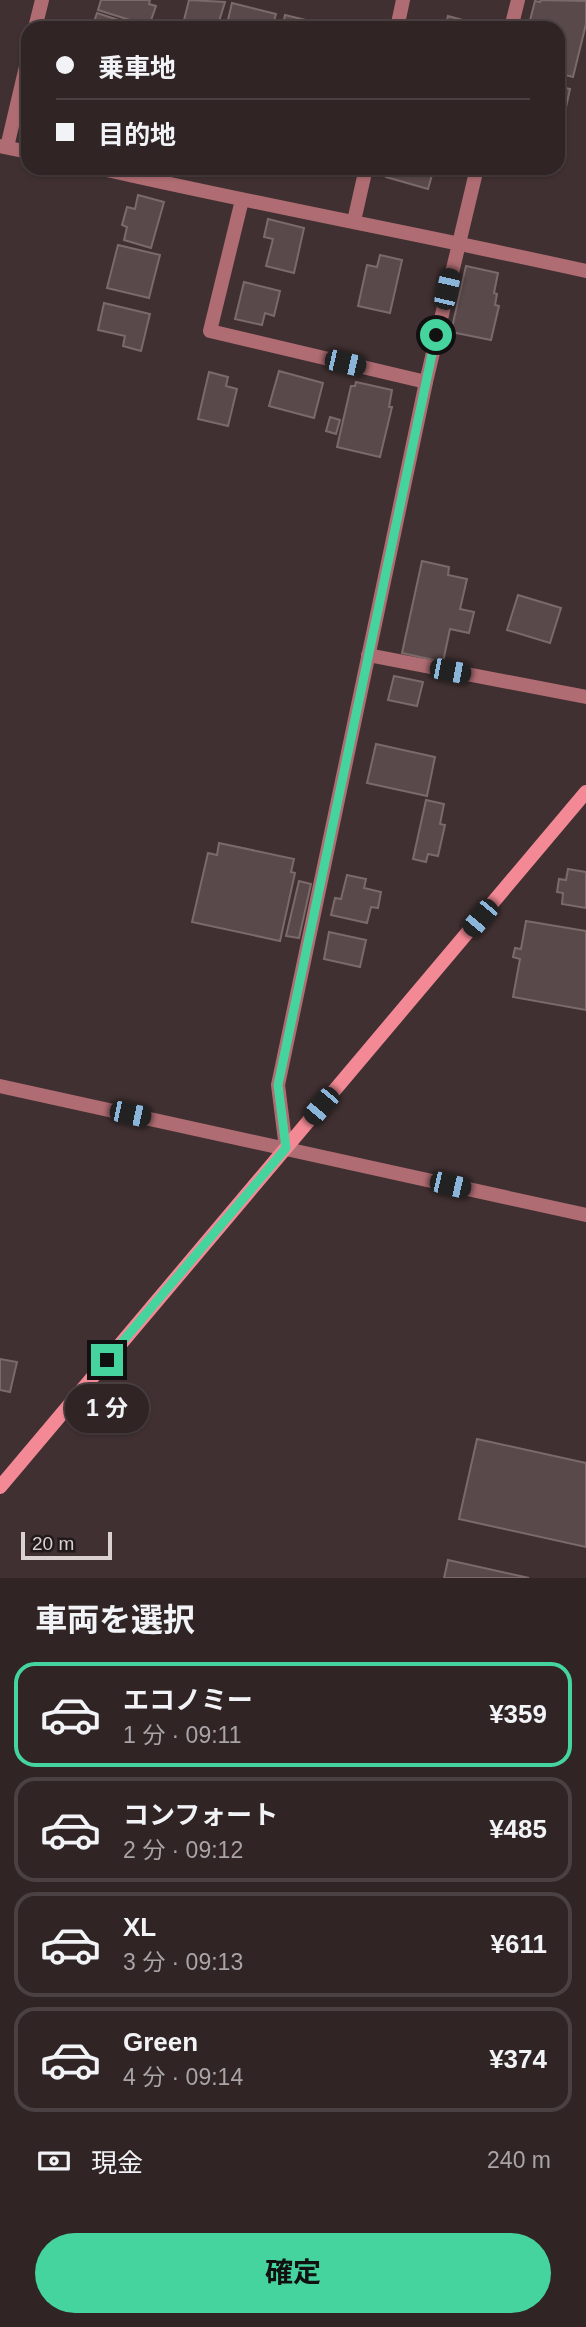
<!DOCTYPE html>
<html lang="ja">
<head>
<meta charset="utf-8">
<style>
  :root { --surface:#302425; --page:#3c3032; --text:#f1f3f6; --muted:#a8a4a7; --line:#4b4142; --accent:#46d49e }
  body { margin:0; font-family:Arial,"Noto Sans JP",sans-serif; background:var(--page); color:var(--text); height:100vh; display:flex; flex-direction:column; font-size:26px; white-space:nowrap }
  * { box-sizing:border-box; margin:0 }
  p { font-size:23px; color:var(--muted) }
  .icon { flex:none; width:38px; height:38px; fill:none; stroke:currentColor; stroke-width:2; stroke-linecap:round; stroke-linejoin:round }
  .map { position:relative; height:1578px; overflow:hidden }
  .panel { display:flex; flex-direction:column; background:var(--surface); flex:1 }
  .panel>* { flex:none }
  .top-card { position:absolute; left:21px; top:21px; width:544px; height:154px; border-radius:21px; box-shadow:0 2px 5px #0004,0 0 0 2px var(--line); display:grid; align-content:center; height:154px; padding:0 35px; background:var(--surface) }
  .scale { position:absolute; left:21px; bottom:18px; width:91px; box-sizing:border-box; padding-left:7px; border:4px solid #dbd1d1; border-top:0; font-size:19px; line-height:24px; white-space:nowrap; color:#dbd1d1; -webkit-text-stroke:5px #211a1b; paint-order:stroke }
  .end { position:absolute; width:32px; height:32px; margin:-16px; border:9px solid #46d49e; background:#111; box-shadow:0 0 0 4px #111 }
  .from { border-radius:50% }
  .bubble { position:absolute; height:49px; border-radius:24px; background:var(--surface); box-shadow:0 2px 5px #0004,0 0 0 2px var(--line); font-size:23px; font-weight:700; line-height:49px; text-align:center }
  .car { position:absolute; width:21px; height:42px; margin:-21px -10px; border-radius:9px; box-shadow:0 0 5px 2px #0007; background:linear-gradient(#222 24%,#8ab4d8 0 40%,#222 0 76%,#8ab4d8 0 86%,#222 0) }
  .top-card b { display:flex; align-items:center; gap:24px; height:66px; font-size:26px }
  .top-card b+b { border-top:2px solid var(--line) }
  .top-card i { width:18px; height:18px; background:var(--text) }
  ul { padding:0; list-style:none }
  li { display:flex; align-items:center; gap:21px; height:105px; margin:0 14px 10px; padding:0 21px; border:4px solid var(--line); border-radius:21px }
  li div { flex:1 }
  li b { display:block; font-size:26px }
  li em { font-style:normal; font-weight:700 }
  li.selected { border-color:var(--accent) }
  li>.icon { width:63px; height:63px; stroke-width:1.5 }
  h2 { padding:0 35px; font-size:32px; line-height:84px }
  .pay { display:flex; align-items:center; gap:18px; height:77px; padding:0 35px; font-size:26px }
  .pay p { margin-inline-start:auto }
  .primary-button { display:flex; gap:14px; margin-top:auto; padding:14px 35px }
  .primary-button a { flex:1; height:80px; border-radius:42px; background:var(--accent); color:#111; font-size:28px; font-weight:700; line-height:80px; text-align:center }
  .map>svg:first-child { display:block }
  .building { fill:#5a494a; stroke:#7c6a6b; stroke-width:2 }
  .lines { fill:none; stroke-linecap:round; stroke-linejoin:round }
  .street { stroke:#af6c72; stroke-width:14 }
  .secondary { stroke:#f38994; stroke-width:14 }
  .route { stroke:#46d49e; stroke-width:9 }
</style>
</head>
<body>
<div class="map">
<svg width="586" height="1578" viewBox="0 0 586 1578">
  <rect width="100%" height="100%" fill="#403031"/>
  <g class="building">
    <path d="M 101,0 L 150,0 L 149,4 L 156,6 L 149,26 L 98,10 Z"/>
    <path d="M 189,0 L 225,2 L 217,28 L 182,28 Z"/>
    <path d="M 541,0 L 586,1 L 586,24 L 573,77 L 558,73 L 558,28 L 528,28 L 535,1 L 540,2 Z"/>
    <path d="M 232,3 L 276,14 L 272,28 L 226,28 Z"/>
    <path d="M 97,13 L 143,28 L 92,28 Z"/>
    <path d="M 285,15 L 314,22 L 313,28 L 282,28 Z"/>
    <path d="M 448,16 L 484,26 L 483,28 L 437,28 L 438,22 L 446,24 Z"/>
    <path d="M 558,86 L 570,89 L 558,144 Z"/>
    <path d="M 389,168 L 434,168 L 428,189 L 386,177 Z"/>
    <path d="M 138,195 L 164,202 L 151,248 L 124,240 L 127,227 L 122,225 L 127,207 L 135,209 Z"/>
    <path d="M 268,219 L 304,228 L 294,273 L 266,266 L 273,239 L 264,237 Z"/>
    <path d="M 118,245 L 160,255 L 149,298 L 107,288 Z"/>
    <path d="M 380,255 L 402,260 L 390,313 L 358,306 L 367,265 L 377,267 Z"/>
    <path d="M 466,266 L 498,273 L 494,293 L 497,294 L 495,305 L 499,306 L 491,340 L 451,332 Z"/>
    <path d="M 244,282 L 280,291 L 274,316 L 265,313 L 262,325 L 235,319 Z"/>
    <path d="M 104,303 L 150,314 L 141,351 L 123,346 L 125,336 L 98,330 Z"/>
    <path d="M 279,371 L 323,383 L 314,418 L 269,406 Z"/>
    <path d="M 209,372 L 228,377 L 226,386 L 237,389 L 228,426 L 198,419 Z"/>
    <path d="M 356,382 L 392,390 L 389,407 L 392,407 L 380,457 L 337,447 L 351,386 L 355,386 Z"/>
    <path d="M 330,417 L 340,420 L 336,434 L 326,431 Z"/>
    <path d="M 422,561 L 449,567 L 448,575 L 467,579 L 460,609 L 474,612 L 469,633 L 450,629 L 443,662 L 402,653 Z"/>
    <path d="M 518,595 L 561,608 L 550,643 L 507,630 Z"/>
    <path d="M 394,676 L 423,682 L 417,706 L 388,700 Z"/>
    <path d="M 376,744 L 435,757 L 427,796 L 367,783 Z"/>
    <path d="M 426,800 L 444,804 L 440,824 L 445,825 L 438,856 L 428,854 L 426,862 L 413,859 Z"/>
    <path d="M 219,843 L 294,859 L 291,872 L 295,873 L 280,941 L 192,922 L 208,853 L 217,855 Z"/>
    <path d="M 568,869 L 586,872 L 586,908 L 562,904 L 563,893 L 557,892 L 559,879 L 566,880 Z"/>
    <path d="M 347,875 L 366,879 L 364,888 L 381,892 L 378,908 L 371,907 L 367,923 L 331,915 L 335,898 L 341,899 Z"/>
    <path d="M 299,881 L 311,884 L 299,938 L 286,936 Z"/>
    <path d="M 526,921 L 586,931 L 586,1010 L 513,997 L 520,959 L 513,957 L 515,948 L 521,949 Z"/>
    <path d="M 329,932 L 366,940 L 360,967 L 324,959 Z"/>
    <path d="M 0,1359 L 17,1362 L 10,1392 L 0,1390 Z"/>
    <path d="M 477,1439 L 586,1463 L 586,1547 L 459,1519 Z"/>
    <path d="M 448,1560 L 529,1578 L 444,1578 Z"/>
  </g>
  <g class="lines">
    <g class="street">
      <path d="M 35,28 L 42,0"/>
      <path d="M 397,28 L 403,0"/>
      <path d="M 511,28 L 518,0"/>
      <path d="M 0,146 L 28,152"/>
      <path d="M 7,147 L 28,58"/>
      <path d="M 98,168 C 260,205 424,235 586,271"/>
      <path d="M 242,200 L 210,331 L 426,382"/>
      <path d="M 354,221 L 366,168"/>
      <path d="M 368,655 L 586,697"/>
      <path d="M 0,1086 L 586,1215"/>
      <path d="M 286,1148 L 278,1085 L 426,382 L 477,168"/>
    </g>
    <path class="secondary" d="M 0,1487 L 586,792"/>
  </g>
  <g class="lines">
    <path class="route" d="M 107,1360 L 286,1148 L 278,1085 L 436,335"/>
  </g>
</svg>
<div class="scale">20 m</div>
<i class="end from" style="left:436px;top:335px"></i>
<i class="end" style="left:107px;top:1360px"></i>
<div class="bubble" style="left:65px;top:1384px;width:84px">1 分</div>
<i class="car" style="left:447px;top:289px;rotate:13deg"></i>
<i class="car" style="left:345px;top:363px;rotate:103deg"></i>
<i class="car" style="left:450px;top:671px;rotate:101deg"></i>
<i class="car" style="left:480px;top:918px;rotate:220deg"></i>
<i class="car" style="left:321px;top:1106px;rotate:220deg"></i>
<i class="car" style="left:130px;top:1114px;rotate:102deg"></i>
<i class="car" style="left:450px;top:1185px;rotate:103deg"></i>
<div class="top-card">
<b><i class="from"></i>乗車地</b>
<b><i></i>目的地</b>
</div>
</div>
<section class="panel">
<h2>車両を選択</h2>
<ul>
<li class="selected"><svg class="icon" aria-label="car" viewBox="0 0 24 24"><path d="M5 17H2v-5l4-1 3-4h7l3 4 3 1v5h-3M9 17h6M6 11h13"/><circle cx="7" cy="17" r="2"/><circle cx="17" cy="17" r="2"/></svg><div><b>エコノミー</b><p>1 分 · 09:11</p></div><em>¥359</em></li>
<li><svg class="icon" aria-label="car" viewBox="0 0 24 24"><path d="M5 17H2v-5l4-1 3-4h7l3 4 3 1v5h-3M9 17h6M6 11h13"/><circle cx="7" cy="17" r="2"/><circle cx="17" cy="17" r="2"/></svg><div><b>コンフォート</b><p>2 分 · 09:12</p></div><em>¥485</em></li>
<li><svg class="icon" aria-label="car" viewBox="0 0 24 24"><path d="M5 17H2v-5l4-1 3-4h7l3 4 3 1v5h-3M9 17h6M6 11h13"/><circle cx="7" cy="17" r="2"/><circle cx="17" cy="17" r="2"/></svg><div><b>XL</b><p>3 分 · 09:13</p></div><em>¥611</em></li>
<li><svg class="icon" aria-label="car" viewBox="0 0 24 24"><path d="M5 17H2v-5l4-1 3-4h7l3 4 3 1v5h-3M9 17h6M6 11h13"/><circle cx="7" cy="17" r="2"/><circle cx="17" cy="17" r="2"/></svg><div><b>Green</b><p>4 分 · 09:14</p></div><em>¥374</em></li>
</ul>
<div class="pay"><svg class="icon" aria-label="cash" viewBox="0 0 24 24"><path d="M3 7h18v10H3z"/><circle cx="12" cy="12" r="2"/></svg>現金<p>240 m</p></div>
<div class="primary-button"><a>確定</a></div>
</section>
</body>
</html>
